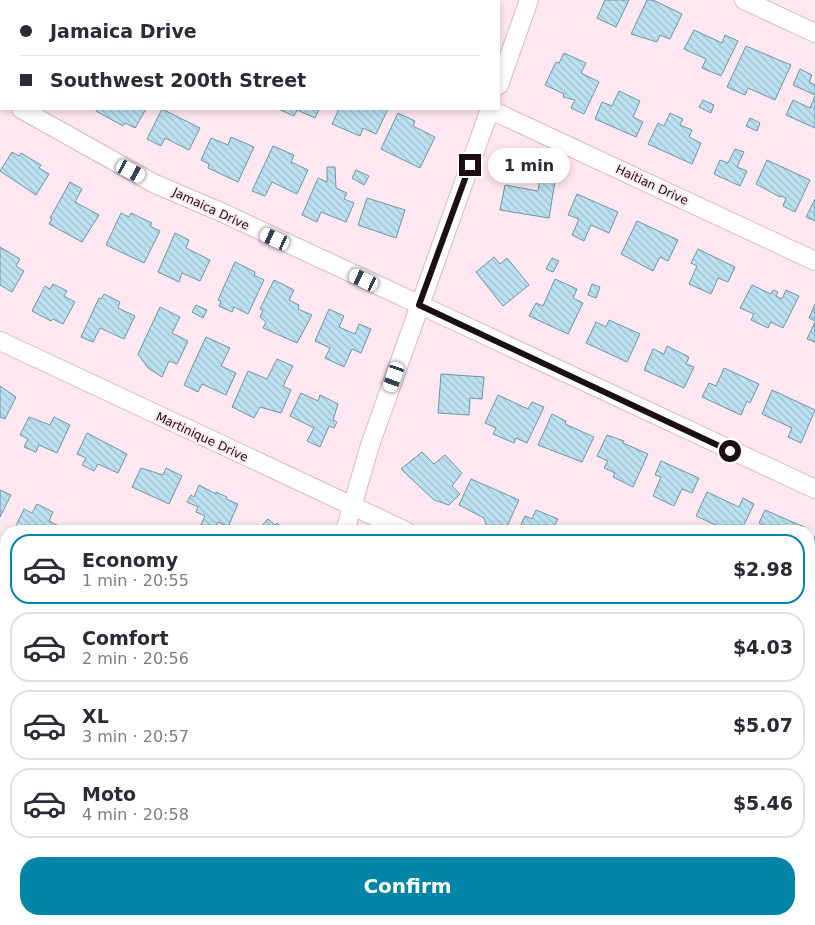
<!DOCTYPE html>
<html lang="en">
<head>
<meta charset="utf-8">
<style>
  :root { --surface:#fff; --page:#f2f2f3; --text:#2b2b33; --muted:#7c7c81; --line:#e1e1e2; --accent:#0085a7 }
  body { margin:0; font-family:"DejaVu Sans",sans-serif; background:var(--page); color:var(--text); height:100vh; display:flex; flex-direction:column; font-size:19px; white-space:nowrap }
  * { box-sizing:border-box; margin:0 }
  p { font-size:16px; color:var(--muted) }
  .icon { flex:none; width:28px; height:28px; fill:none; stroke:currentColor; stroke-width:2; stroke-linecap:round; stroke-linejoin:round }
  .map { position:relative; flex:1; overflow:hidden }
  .side { position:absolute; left:0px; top:525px; width:815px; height:400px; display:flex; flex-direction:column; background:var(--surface); border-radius:20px 20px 0 0; box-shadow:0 2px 8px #0003 }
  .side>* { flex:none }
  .banner { position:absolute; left:0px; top:0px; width:500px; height:110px; box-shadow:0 2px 8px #0003; display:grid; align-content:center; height:110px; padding:0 20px; background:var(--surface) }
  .end { position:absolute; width:22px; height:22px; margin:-11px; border:6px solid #1b0f15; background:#fff; box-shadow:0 0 0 2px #fff }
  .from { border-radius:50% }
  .bubble { position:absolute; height:35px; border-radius:18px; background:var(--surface); box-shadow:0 2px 8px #0003; font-size:16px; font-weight:700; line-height:35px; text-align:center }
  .car { position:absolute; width:15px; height:30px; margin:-15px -8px; border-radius:6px; box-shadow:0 0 4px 1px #0007; background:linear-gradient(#fff 24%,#345 0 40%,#fff 0 76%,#345 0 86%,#fff 0) }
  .banner b { display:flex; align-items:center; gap:18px; height:48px; font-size:19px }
  .banner b+b { border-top:1px solid var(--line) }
  .banner i { width:12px; height:12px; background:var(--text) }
  ul { padding:9px 0 0; list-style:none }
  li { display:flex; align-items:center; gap:15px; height:70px; margin:0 10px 8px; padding:0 10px; border:2px solid var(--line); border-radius:20px }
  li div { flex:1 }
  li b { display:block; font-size:19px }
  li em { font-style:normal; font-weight:700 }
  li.active { border-color:var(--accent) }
  li>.icon { width:45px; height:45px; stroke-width:1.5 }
  .cta { display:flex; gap:10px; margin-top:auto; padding:10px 20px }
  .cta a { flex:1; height:58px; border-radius:20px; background:var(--accent); color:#fff; font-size:20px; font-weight:700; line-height:58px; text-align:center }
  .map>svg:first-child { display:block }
  .building { fill:url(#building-back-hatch); stroke:#7094a2 }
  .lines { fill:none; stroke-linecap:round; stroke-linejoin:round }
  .street-casing { stroke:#dbb9c8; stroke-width:20 }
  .street { stroke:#fff; stroke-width:18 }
  .route { stroke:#1b0f15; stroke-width:6 }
  .labels { text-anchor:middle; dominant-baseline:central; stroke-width:4; stroke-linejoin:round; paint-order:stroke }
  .street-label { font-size:12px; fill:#1b0f15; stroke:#fde7f1 }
</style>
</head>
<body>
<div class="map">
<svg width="815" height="925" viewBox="0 0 815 925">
  <defs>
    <pattern id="building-back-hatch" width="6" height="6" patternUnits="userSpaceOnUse" patternTransform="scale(1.25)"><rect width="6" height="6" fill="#bbe1f0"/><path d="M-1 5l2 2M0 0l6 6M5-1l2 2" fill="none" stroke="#a0c0cd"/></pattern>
  </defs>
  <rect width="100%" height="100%" fill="#fde7f1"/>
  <g class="building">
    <path d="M 120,0 L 161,0 L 163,1 L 119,1 Z"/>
    <path d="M 375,0 L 422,0 L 425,1 L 375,1 Z"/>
    <path d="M 605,0 L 629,0 L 616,27 L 597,18 Z"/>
    <path d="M 647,0 L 653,0 L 682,14 L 670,39 L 660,35 L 657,42 L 631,34 Z"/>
    <path d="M 694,30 L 722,43 L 725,35 L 738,41 L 721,76 L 702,68 L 706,59 L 684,49 Z"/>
    <path d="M 746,46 L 791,65 L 775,100 L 748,88 L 745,95 L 727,87 Z"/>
    <path d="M 564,53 L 586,63 L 581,73 L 599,82 L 584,114 L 571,108 L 575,100 L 563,97 L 564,94 L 545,85 L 556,62 L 559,63 Z"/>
    <path d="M 800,69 L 812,75 L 809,82 L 815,85 L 815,95 L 793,85 Z"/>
    <path d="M 619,91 L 640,101 L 633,117 L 643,122 L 636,137 L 595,119 L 602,102 L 612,106 Z"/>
    <path d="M 815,96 L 815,128 L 786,115 L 793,100 L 810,108 Z"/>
    <path d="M 703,100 L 714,105 L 711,113 L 699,107 Z"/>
    <path d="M 97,109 L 146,109 L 135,128 L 125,123 L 123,126 L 96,111 Z"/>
    <path d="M 162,109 L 200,128 L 189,150 L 165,138 L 161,146 L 147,139 Z"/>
    <path d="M 278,109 L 319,109 L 315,118 L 297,110 L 294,116 Z"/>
    <path d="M 339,109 L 388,109 L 376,134 L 363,128 L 360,136 L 332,124 Z"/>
    <path d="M 398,113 L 415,121 L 413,126 L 435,137 L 420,168 L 381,149 Z"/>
    <path d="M 670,113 L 683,119 L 680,125 L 692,130 L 689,137 L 701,143 L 692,164 L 648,144 L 658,123 L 664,126 Z"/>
    <path d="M 750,118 L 760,123 L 757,131 L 746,126 Z"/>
    <path d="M 231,137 L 254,147 L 238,182 L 208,168 L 209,164 L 201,160 L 211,138 L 228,145 Z"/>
    <path d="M 273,146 L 294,155 L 291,162 L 308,170 L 297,194 L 272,182 L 265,196 L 252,191 Z"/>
    <path d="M 735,149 L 744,152 L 737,167 L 747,171 L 740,186 L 714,174 L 720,160 L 728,163 Z"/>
    <path d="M 12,152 L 19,156 L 21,153 L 41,165 L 39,168 L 49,174 L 36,195 L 0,171 Z"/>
    <path d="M 767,160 L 810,180 L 795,212 L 783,206 L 786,198 L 781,196 L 780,197 L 756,184 Z"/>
    <path d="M 327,167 L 335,167 L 336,188 L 347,193 L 344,199 L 354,203 L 346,222 L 321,212 L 317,222 L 302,215 L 318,178 L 327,182 Z"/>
    <path d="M 356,170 L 369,176 L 364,185 L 352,178 Z"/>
    <path d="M 540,179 L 555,181 L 549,218 L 500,210 L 505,185 L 538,191 Z"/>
    <path d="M 70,182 L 82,189 L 75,202 L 99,215 L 82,242 L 49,224 L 52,219 L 50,218 Z"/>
    <path d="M 577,194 L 618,212 L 609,233 L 591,225 L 584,241 L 572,235 L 579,219 L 568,215 Z"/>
    <path d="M 367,198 L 405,210 L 396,238 L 358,225 Z"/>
    <path d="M 815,199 L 815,221 L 806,217 Z"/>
    <path d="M 121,213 L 129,217 L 131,213 L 152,223 L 150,226 L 160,231 L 144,263 L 106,245 Z"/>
    <path d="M 637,221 L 678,240 L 668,261 L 660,257 L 653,271 L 621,254 Z"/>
    <path d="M 175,233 L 189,240 L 186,248 L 210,260 L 200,281 L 182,273 L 179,282 L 158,272 Z"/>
    <path d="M 0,247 L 20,259 L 16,266 L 24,271 L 12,292 L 0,285 Z"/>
    <path d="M 698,249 L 735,267 L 728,282 L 718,278 L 711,294 L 689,284 L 697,266 L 691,263 Z"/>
    <path d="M 494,257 L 500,264 L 507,258 L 529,285 L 503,306 L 476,272 Z"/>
    <path d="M 552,258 L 559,261 L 553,272 L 546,269 Z"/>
    <path d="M 235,262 L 255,272 L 254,275 L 264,280 L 248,314 L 234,307 L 232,312 L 219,306 L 221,301 L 218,300 Z"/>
    <path d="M 555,279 L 577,289 L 573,298 L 583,303 L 568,334 L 529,316 L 536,303 L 543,306 Z"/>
    <path d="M 274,280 L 294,290 L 289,300 L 299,305 L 298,309 L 312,315 L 297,343 L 263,328 L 266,322 L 260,317 L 263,310 L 260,309 Z"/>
    <path d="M 53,284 L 67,291 L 64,296 L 75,302 L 63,324 L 53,319 L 51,321 L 32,311 L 45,286 L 50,289 Z"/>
    <path d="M 592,284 L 600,287 L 596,298 L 588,295 Z"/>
    <path d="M 752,285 L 771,294 L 773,290 L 778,292 L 776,296 L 782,299 L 786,290 L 799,296 L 783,328 L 771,322 L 768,328 L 751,320 L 754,314 L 740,308 Z"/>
    <path d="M 104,294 L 120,302 L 118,308 L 135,316 L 124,339 L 100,328 L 93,342 L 81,337 L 99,298 L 101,299 Z"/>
    <path d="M 815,304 L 815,321 L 809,318 Z"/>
    <path d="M 196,305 L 207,310 L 203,318 L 192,312 Z"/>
    <path d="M 160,307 L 180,317 L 172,333 L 188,341 L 177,364 L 169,361 L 162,377 L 148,368 L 138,354 Z"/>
    <path d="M 329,309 L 344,316 L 339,327 L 355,334 L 359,324 L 371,329 L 361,353 L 352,349 L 344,367 L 325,358 L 330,348 L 315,341 Z"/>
    <path d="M 609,320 L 640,334 L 627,362 L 586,343 L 596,322 L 606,327 Z"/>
    <path d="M 815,322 L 815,342 L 807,339 Z"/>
    <path d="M 206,337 L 230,348 L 221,366 L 236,373 L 226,395 L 202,384 L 198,392 L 184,385 Z"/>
    <path d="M 667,346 L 689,357 L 686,364 L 694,367 L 684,388 L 644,370 L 653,349 L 664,354 Z"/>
    <path d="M 277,359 L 293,366 L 283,386 L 291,390 L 281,413 L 260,407 L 254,418 L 232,407 L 248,371 L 267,379 Z"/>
    <path d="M 724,368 L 759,384 L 750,403 L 747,401 L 741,415 L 702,397 L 709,383 L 716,386 Z"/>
    <path d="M 441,374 L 484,377 L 482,399 L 470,398 L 469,415 L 438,413 Z"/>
    <path d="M 0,386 L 16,397 L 5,419 L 0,417 Z"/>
    <path d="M 772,390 L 815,410 L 801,443 L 788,437 L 792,428 L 762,414 Z"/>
    <path d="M 301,393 L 318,401 L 320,395 L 338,404 L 333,420 L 337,422 L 334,428 L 329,426 L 320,447 L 307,441 L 314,428 L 290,416 Z"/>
    <path d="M 498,395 L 528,409 L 532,402 L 544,407 L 527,443 L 516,438 L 514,443 L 493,434 L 496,428 L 485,423 Z"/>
    <path d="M 552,414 L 566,421 L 565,424 L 594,437 L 582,462 L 538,445 Z"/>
    <path d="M 29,417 L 50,425 L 54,417 L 70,425 L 57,453 L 39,445 L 36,452 L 24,447 L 28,439 L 20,435 Z"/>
    <path d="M 87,433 L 127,454 L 118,473 L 98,464 L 94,471 L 82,465 L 86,458 L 77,454 Z"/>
    <path d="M 607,435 L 624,441 L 623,443 L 648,454 L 633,487 L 613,477 L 615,473 L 604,468 L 608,461 L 597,456 Z"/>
    <path d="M 422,452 L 434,464 L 445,455 L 462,473 L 452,486 L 460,494 L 449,505 L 434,500 L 401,469 Z"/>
    <path d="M 661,461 L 699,478 L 692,493 L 682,489 L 674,506 L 653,496 L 661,477 L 655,475 Z"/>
    <path d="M 141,468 L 163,475 L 166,468 L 182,476 L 169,504 L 132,487 Z"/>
    <path d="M 471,479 L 519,500 L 505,531 L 488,531 L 484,518 L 459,505 Z"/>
    <path d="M 199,485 L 216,494 L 216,492 L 227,497 L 226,499 L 238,504 L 228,527 L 218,522 L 214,531 L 198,531 L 205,516 L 196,512 L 198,507 L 187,502 L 191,495 L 194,497 Z"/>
    <path d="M 0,490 L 11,495 L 0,517 Z"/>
    <path d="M 707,492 L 739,507 L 743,498 L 754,504 L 741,531 L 729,531 L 696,516 Z"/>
    <path d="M 37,504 L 53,512 L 49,521 L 61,527 L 59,531 L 22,531 L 15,528 L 24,509 L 32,513 Z"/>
    <path d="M 536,510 L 558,519 L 552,531 L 518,531 L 525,516 L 532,519 Z"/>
    <path d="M 765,510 L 804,527 L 802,531 L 764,531 L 766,527 L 759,523 Z"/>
    <path d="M 268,519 L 275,525 L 277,523 L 286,531 L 257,531 Z"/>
    <path d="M 291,526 L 297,531 L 287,531 Z"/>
    <path d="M 815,536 L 815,558 L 809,555 Z"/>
    <path d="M 0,619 L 6,622 L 6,642 L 1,654 Z"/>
    <path d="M 810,628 L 815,630 L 815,678 L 809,675 Z"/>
    <path d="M 809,777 L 815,779 L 815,808 L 809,805 Z"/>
    <rect x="0" y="867" width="6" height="17"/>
    <path d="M 813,871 L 815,875 L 815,889 L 809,893 L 809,874 Z"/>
    <path d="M 713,919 L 754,919 L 755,921 L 749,925 L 717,925 Z"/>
    <rect x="21" y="922" width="41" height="3"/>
  </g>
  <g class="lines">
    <defs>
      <g id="street">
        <path d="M 254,0 L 257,1"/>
        <path d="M 744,0 L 815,33"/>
        <path d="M 499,85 L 529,0"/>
        <path d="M 0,95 L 1,96"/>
        <path d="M 21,109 L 153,183 L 223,213 L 815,489"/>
        <path d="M 489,109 L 815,261"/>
        <path d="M 0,341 L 406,531"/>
        <path d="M 345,531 L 370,445 L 490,109"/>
        <path d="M 0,576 L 6,579"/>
        <path d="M 809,719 L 815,722"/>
        <path d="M 0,798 L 6,798"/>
        <path d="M 100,919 L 100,925"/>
        <path d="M 315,919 L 315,925"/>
      </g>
    </defs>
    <use href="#street" class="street-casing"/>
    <use href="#street" class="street"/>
  </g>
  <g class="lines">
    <path class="route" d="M 470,165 L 419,305 L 730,451"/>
  </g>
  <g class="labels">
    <g class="street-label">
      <text transform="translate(652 185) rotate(25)">Haitian Drive</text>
      <text transform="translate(211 209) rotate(25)">Jamaica Drive</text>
      <text transform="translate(202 437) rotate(25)">Martinique Drive</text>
    </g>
  </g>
</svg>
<i class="end from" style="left:730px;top:451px"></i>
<i class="end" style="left:470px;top:165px"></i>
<div class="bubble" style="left:488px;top:148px;width:82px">1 min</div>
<i class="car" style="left:131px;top:171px;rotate:118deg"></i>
<i class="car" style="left:275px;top:239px;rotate:295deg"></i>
<i class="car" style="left:364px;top:280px;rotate:296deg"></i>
<i class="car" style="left:394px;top:377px;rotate:199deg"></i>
<div class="banner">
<b><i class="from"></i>Jamaica Drive</b>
<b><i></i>Southwest 200th Street</b>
</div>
<section class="side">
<ul>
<li class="active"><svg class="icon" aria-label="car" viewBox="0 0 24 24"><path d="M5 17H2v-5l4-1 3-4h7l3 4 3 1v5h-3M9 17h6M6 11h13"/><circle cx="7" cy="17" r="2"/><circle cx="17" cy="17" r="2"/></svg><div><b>Economy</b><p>1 min · 20:55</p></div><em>$2.98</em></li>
<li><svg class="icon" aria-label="car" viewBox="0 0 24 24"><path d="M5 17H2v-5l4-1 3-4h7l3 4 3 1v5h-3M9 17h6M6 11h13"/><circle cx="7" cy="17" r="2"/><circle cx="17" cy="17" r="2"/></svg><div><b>Comfort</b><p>2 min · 20:56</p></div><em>$4.03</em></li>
<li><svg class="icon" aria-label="car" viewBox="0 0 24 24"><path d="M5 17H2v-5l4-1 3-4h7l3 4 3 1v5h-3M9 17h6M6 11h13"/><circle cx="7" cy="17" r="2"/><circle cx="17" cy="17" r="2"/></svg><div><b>XL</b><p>3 min · 20:57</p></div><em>$5.07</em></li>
<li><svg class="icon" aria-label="car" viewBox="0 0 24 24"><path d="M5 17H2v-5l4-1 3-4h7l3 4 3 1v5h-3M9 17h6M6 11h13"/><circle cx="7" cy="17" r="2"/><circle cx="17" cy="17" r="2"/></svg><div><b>Moto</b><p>4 min · 20:58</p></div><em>$5.46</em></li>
</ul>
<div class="cta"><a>Confirm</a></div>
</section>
</div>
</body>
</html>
